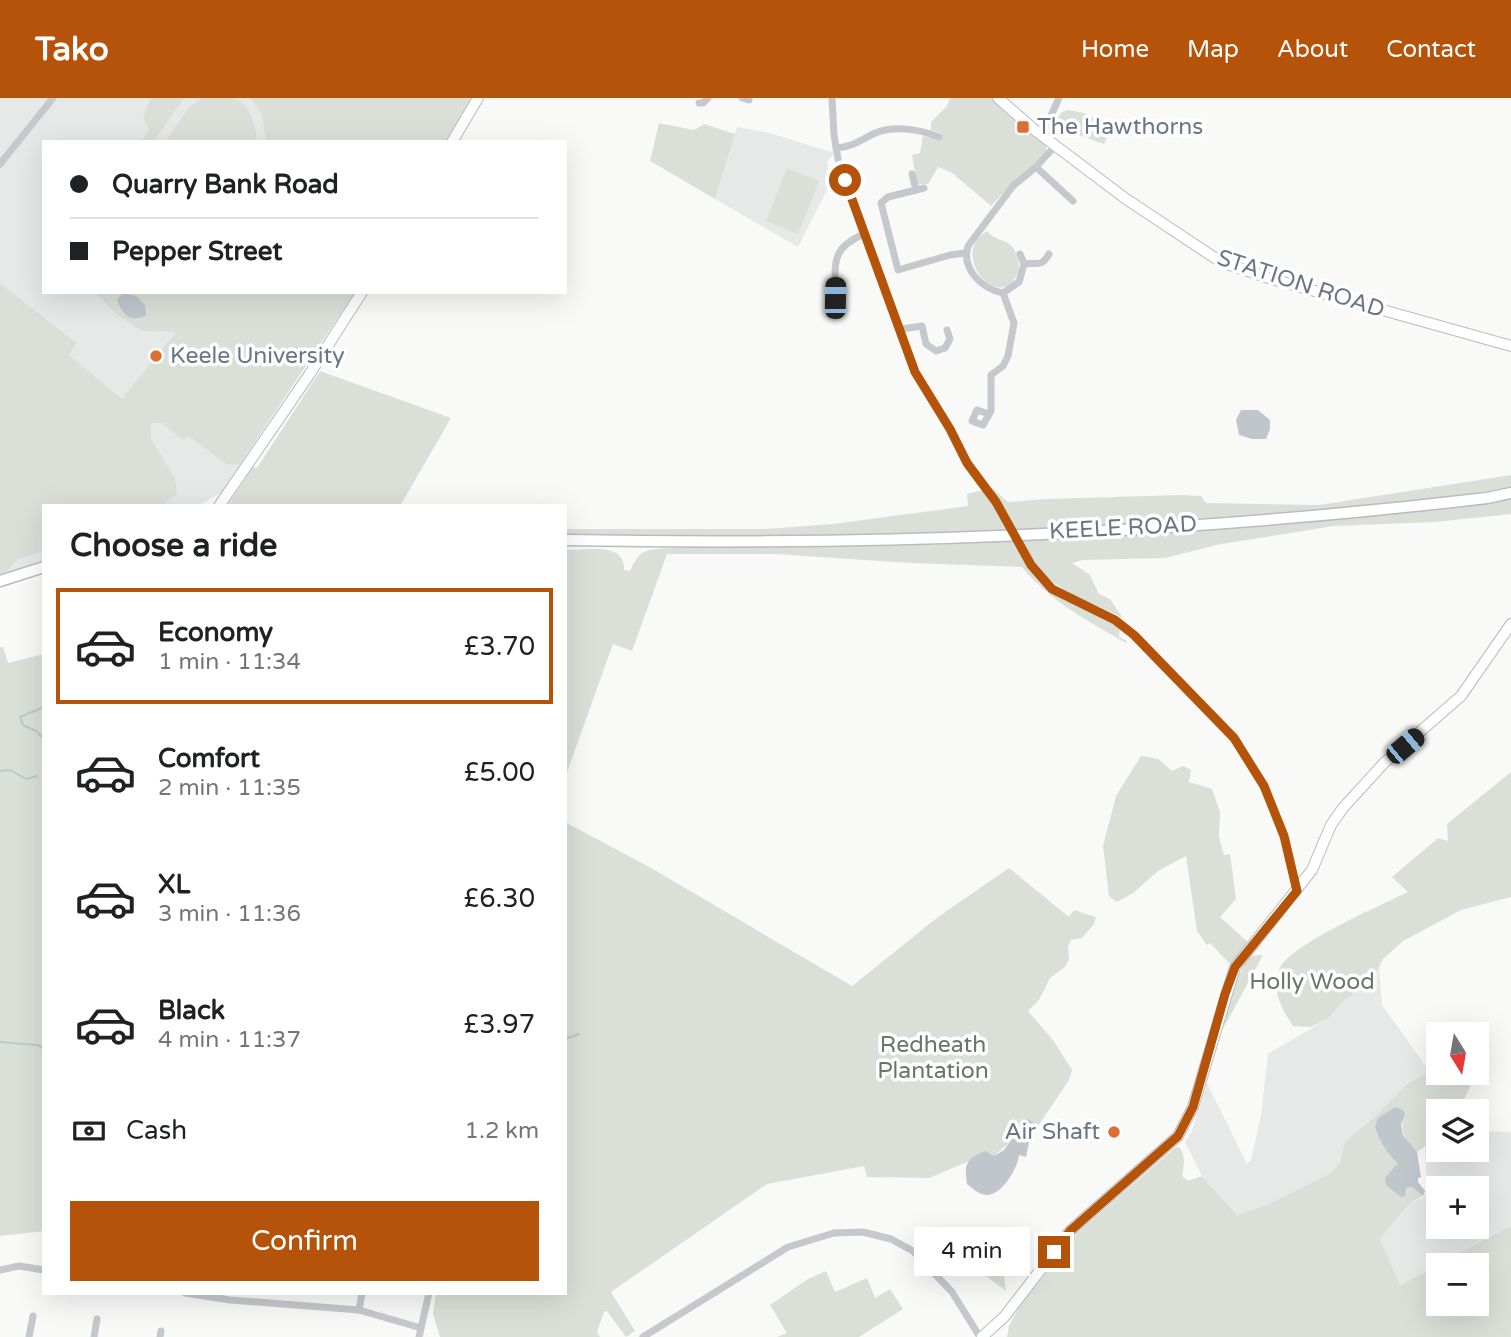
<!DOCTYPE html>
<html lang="en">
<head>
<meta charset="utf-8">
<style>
  :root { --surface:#fff; --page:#f6f6f6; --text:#202124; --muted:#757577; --line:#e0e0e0; --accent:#b45309 }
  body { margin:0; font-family:"Varela Round",sans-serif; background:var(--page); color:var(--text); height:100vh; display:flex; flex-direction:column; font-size:26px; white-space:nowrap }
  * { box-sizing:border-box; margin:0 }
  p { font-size:23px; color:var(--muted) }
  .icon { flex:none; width:38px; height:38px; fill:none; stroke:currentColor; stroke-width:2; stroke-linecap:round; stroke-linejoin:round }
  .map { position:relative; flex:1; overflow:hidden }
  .drawer { position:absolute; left:42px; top:406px; width:525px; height:791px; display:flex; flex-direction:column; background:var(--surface); border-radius:0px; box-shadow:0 7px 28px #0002 }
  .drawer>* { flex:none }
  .banner { position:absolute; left:42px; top:42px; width:525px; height:154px; border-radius:0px; box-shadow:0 7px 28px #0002; display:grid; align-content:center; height:154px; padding:0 28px; background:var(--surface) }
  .needle { width:46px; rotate:169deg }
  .controls { position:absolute; left:1426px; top:924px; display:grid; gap:14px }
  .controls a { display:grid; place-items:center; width:63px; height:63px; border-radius:0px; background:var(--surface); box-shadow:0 7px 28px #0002; font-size:35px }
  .end { position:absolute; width:32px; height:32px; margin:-16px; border:9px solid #b45309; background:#fff; box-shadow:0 0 0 4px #fff }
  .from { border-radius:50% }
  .bubble { position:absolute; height:49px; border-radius:0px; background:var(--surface); box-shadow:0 7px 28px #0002; font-size:23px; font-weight:600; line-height:49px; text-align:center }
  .car { position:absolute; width:21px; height:42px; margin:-21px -10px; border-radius:9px; box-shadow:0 0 5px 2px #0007; background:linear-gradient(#222 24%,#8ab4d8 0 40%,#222 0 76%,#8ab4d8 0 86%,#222 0) }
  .banner b { display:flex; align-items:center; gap:24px; height:66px; font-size:26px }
  .banner b+b { border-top:2px solid var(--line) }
  .banner i { width:18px; height:18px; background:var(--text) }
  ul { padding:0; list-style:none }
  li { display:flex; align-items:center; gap:21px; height:116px; margin:0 14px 10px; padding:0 14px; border:4px solid transparent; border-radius:0px }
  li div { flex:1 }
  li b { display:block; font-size:26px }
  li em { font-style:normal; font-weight:600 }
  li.current { border-color:var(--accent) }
  li>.icon { width:63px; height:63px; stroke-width:1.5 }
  h2 { padding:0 28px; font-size:32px; line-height:84px }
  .pay { display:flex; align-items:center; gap:18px; height:77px; padding:0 28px; font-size:26px }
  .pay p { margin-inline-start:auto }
  .action { display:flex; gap:14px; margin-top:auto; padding:14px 28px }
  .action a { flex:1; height:80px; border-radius:0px; background:var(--accent); color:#fff; font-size:28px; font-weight:600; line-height:80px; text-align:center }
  header { display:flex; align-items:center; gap:42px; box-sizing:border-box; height:98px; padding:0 35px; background:var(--accent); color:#fff }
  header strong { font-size:33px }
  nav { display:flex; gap:38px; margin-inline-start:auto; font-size:24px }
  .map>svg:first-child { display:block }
  .built { fill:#e7e8e8; fill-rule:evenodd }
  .green { fill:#dae0d8; fill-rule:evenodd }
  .water { fill:#bfc7cd }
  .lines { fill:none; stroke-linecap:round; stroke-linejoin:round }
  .stream { stroke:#bfc7cd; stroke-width:2 }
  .secondary-casing { stroke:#b7bbc1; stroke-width:12 }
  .primary-casing { stroke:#b8bcc0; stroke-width:13 }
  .street { stroke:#c5c8cc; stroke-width:7 }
  .secondary { stroke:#fff; stroke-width:10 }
  .primary { stroke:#fff; stroke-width:10 }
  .street-bridge { stroke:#c5c8cc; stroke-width:7 }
  .route { stroke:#b45309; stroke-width:9 }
  .poi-dot { fill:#dd6f33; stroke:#fff; stroke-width:2.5 }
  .labels { text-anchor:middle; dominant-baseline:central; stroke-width:7; stroke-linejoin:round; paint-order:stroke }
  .poi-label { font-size:23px; fill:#697687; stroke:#fff; text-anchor:start }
  .street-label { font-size:23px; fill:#697687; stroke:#fff }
  .park-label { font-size:23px; fill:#667964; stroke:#fff }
</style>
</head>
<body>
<header>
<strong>Tako</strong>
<nav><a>Home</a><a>Map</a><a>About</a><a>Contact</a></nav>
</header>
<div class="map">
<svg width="1511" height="1239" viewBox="0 0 1511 1239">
  <rect width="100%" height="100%" fill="#f9f9f7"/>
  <g class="built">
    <path d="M 0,0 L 472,0 L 447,44 L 44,44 L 44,194 L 355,194 L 222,394 L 198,408 L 44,408 L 44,462 L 0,478 Z"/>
    <path d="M 737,29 L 770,35 L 834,55 L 827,64 L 828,73 L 834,78 L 798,149 L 715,101 Z"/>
    <path d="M 1379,870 L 1382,907 L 1430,974 L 1408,985 L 1372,1021 L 1345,1043 L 1340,1064 L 1329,1076 L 1269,1106 L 1237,1117 L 1202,1078 L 1185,1044 L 1192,1033 L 1207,985 L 1247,1066 L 1251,1062 L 1261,1017 L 1268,956 L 1329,920 L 1342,904 L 1372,883 Z"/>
    <path d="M 1438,1031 L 1438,1052 L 1477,1052 L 1477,1033 L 1511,1034 L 1511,1129 L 1399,1187 L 1380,1141 L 1411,1104 L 1423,1100 L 1427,1091 L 1425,1049 ZM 1438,1090 L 1477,1090 L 1477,1129 L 1438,1129 Z"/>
  </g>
  <g class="green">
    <path d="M 151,0 L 184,0 L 153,44 L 141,44 L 149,32 L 143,19 Z"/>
    <path d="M 202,0 C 211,0 223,0 232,0 C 250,4 257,28 256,44 L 165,44 L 189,9 Z"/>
    <path d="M 250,0 L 472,0 L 447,44 L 266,44 L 262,16 Z"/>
    <path d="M 950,0 L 991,0 L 1046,47 L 1046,53 C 1029,73 1008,88 991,108 L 951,74 L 938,69 L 928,86 L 917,86 L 912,57 L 920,55 L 923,38 L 938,41 L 940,35 L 931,32 L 931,24 L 947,8 Z"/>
    <path d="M 1068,12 L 1084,15 L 1112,28 L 1104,46 L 1055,29 L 1053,27 L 1062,14 Z"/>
    <path d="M 659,25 L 694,32 L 704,26 L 735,36 L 715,101 L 650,63 Z"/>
    <path d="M 787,70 L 819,83 L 798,136 L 766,123 Z"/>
    <path d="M 987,133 C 996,144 1006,140 1013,150 C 1018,158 1021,169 1017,177 C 998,215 948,156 987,133 Z"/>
    <path d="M 0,185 L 76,245 L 69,257 L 122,301 L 176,234 L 142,233 L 115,215 L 95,194 L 355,194 L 239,367 L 226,366 L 189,338 L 183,342 L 162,325 L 151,325 L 151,341 L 175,380 L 177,395 L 162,408 L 44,408 L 44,452 L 17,462 L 3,477 L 0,478 Z"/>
    <path d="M 320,273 L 451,320 L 400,408 L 227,408 L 253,369 L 257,370 Z"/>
    <path d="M 1511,377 L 1511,389 C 1414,408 1315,414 1216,421 C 999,437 783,439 565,439 L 565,431 L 766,431 L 833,426 L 968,408 L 967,396 L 992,390 L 1008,404 L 1047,401 L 1181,397 L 1201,398 L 1206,405 L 1319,407 Z"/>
    <path d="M 1511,402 L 1511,416 L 1435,424 L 1334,428 L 1221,446 L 1165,460 L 1083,462 L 1072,465 L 1090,477 L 1099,496 L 1110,501 L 1123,520 C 1091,503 1056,496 1035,465 L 1028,468 L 1057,498 L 1120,528 L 1119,539 L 1127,543 L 1126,545 C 1088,523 1050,503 1022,469 L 910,465 L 775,456 L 667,456 L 632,553 L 613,546 L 565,680 L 565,452 C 585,452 626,443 624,472 L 630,473 C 640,451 645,452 668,450 L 1365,418 Z"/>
    <path d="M 0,549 L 3,549 L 8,565 L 44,556 L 44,1133 L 0,1138 Z"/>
    <path d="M 1141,658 L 1158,661 L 1172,673 L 1183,668 L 1191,672 L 1189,684 L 1212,691 L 1220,714 L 1219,739 L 1224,757 L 1230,756 L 1236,801 L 1220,819 L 1249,845 L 1230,866 L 1210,845 L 1207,847 L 1197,833 L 1186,758 L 1158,773 L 1133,795 L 1117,804 L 1109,798 L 1103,748 L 1116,698 Z"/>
    <path d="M 1511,674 L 1511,799 L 1461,812 L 1403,843 L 1383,861 L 1372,883 L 1342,904 L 1329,920 L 1311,929 L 1293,928 C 1281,910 1272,893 1279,872 C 1288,847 1382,807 1408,794 L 1392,779 L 1438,740 L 1448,743 L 1447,726 Z"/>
    <path d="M 565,724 L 651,770 L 852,888 L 938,819 L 1009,770 L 1069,819 L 1074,812 L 1096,819 L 1094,826 L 1082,840 L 1071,842 L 1068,848 L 1069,861 L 1065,869 L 1050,880 L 1039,902 L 1028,913 L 1053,942 L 1072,972 L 1069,982 L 1032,1037 L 1033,1024 L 994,1058 L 967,1064 L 929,1080 L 867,1079 L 864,1068 L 767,1086 L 611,1194 L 635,1233 L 626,1239 L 607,1213 L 604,1214 L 597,1234 L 600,1239 L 440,1239 L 433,1216 L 436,1195 L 565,1195 Z"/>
    <path d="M 1263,857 L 1223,931 C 1229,905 1234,880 1250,858 Z"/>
    <path d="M 1430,974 L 1472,985 L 1458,1013 L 1438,1013 C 1438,1033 1434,1043 1417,1054 C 1406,1040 1398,1035 1405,1016 L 1395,1010 L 1398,1065 L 1406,1090 L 1412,1089 L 1423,1098 L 1411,1104 L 1380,1141 L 1400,1187 L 1511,1128 L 1511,1239 L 1007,1239 L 1009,1228 L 1019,1209 L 1075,1137 L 1175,1050 L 1179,1049 C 1186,1057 1184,1068 1182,1078 L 1188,1083 L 1202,1078 L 1237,1117 L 1269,1106 L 1329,1076 L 1340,1064 L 1345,1043 L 1372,1021 L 1408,985 ZM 1438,1167 L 1477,1167 L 1477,1206 L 1438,1206 Z"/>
    <path d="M 971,1131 L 1003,1169 L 1006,1193 L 986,1178 L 959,1140 Z"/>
    <path d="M 826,1173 L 835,1194 L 867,1180 L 875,1200 L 890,1191 L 903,1211 L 859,1239 L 777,1239 L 787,1235 L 770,1207 L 808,1181 Z"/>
  </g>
  <g class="water">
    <path d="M 123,195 L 136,198 L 145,207 L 146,217 C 130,226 121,215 117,201 Z"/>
    <path d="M 1241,312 L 1258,312 L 1270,322 L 1270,331 L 1266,341 L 1252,341 L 1239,337 L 1236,322 Z"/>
    <path d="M 1395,1009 L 1403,1012 L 1405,1016 L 1401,1027 L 1403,1037 L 1417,1054 L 1421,1079 L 1418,1080 L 1418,1084 L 1425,1093 L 1423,1098 L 1412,1089 L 1406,1090 L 1405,1098 L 1401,1099 L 1386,1087 L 1385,1080 L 1398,1065 C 1386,1055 1380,1043 1375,1029 L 1378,1020 Z"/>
    <path d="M 1027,1021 L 1033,1024 L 1026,1059 L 1019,1057 C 1018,1070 1002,1097 987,1097 C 979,1097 972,1090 967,1086 C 964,1066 966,1061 985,1053 L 994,1058 L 1004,1052 Z"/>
  </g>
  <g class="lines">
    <g class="stream">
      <path d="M 44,609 L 20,619 L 23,627 L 36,633 L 44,641"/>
      <path d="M 0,673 L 10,672 L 26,681 L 37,678"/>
      <path d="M 565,941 L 579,936"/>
      <path d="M 0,944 L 37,947 L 44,950"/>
    </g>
    <defs>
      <g id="secondary">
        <path d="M 998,0 L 1036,33 L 1126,101 L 1221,164 L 1272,181 L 1511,248"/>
        <path d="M 452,44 L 478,0"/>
        <path d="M 219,408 L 309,277 L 362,194"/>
        <path d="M 982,1239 L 1005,1218 L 1070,1133 L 1178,1038 L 1193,1009 L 1235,869 L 1312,772 L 1331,727 L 1343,710 L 1384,665 L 1461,598 L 1511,526"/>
      </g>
      <g id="primary">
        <path d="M 565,442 C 872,448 1182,436 1487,400 L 1511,395"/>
        <path d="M 0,483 L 44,469"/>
      </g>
    </defs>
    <use href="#secondary" class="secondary-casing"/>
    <use href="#primary" class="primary-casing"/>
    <g class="street">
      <path d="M 742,0 L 749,2"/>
      <path d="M 832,0 L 834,37 L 839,67 L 915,274 L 950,331 L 967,364 L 996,404"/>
      <path d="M 699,5 L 703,5 L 708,0"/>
      <path d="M 1042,37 L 1059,0"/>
      <path d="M 836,50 C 852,49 859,43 873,36 C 893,27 919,31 939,39"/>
      <path d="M 0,66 L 53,0"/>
      <path d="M 1036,69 L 1073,103"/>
      <path d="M 912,76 L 916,92"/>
      <path d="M 924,90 L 888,99 L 881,105 L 898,172 L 950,157 L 965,155"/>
      <path d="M 1020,156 L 1024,166"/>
      <path d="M 1049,156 C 1041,170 1037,164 1024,166 L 1019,184 L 1003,195 C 982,191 961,171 968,148 L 1013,88 L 1036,69 L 1055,48"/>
      <path d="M 835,200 C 836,166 829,151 864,136"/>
      <path d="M 901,231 L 922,228 L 926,246 L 936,253 L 945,250 L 950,241 L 947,232"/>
      <path d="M 989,316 L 977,312 L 972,323 L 983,327 L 991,313 L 991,277 L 1003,268 L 1008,258 L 1014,225 L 1003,195"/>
      <path d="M 1031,467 L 1052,491 L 1115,522 L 1134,537 L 1235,640 L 1264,688 L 1284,738 L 1297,793"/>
      <path d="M 0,1172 L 19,1168 L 44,1172"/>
      <path d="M 185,1195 L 230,1202 L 359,1212 L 421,1230 L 419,1239"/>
      <path d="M 359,1212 L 362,1195"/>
      <path d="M 421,1230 L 429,1195"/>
      <path d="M 29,1239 L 33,1218"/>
      <path d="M 94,1239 L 97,1221"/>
      <path d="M 160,1239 L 161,1233"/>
      <path d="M 643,1239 L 788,1149 L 834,1135 L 863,1134 L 891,1141 L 913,1153 L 952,1194 L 980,1239"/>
    </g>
    <use href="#secondary" class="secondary"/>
    <use href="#primary" class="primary"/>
    <path class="street-bridge" d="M 996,404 L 1031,467"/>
  </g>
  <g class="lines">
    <path class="route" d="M 845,82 L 915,274 L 950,331 L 967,365 L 996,404 L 1031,467 L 1052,491 L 1115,522 L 1134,537 L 1234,640 L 1264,688 L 1284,738 L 1297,793 L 1235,869 L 1225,896 L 1193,1009 L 1178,1038 L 1070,1133 L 1054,1154"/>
  </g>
  <g class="poi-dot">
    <rect x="1016" y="22" width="14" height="14" rx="3.5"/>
    <circle cx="156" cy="258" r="7"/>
    <circle cx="1114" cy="1034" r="7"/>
  </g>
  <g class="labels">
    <g class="poi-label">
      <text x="1037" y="29">The Hawthorns</text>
      <text x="170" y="258">Keele University</text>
      <text x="1100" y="1034" text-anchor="end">Air Shaft</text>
    </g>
    <g class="street-label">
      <text transform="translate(1301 186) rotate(18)">STATION ROAD</text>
      <text transform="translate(1123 430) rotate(-3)">KEELE ROAD</text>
    </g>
    <g class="park-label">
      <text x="1312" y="884">Holly Wood</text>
      <text x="933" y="947">Redheath<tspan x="933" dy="26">Plantation</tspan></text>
    </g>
  </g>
</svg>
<div class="controls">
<a><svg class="needle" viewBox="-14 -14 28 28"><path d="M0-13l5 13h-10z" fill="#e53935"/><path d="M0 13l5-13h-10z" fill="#757577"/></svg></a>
<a><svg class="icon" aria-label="layers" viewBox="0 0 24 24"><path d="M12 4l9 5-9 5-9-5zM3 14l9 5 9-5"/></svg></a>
<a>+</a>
<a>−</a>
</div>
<i class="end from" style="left:845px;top:82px"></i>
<i class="end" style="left:1054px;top:1154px"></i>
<div class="bubble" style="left:914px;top:1129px;width:116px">4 min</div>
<i class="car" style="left:835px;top:200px;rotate:1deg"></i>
<i class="car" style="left:1405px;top:648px;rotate:50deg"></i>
<div class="banner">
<b><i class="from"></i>Quarry Bank Road</b>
<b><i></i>Pepper Street</b>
</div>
<section class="drawer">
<h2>Choose a ride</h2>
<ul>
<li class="current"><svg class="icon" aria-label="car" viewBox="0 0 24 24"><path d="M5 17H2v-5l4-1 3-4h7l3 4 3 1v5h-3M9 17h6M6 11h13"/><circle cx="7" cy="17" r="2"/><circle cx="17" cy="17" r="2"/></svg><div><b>Economy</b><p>1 min · 11:34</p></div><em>£3.70</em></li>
<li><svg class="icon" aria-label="car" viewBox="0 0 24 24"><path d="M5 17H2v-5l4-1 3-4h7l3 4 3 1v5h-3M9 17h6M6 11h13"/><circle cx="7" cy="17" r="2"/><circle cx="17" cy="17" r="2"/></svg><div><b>Comfort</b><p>2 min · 11:35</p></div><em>£5.00</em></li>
<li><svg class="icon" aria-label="car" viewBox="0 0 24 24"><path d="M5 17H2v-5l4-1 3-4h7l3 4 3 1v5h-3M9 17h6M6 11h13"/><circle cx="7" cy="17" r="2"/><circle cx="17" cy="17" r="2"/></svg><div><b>XL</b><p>3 min · 11:36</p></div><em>£6.30</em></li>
<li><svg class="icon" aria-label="car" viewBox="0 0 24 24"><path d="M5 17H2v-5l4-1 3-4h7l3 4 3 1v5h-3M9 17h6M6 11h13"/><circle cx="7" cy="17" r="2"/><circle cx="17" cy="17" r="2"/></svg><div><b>Black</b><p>4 min · 11:37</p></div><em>£3.97</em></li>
</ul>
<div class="pay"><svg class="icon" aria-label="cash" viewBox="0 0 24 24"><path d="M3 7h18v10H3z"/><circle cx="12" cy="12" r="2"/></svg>Cash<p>1.2 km</p></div>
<div class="action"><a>Confirm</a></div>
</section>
</div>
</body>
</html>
